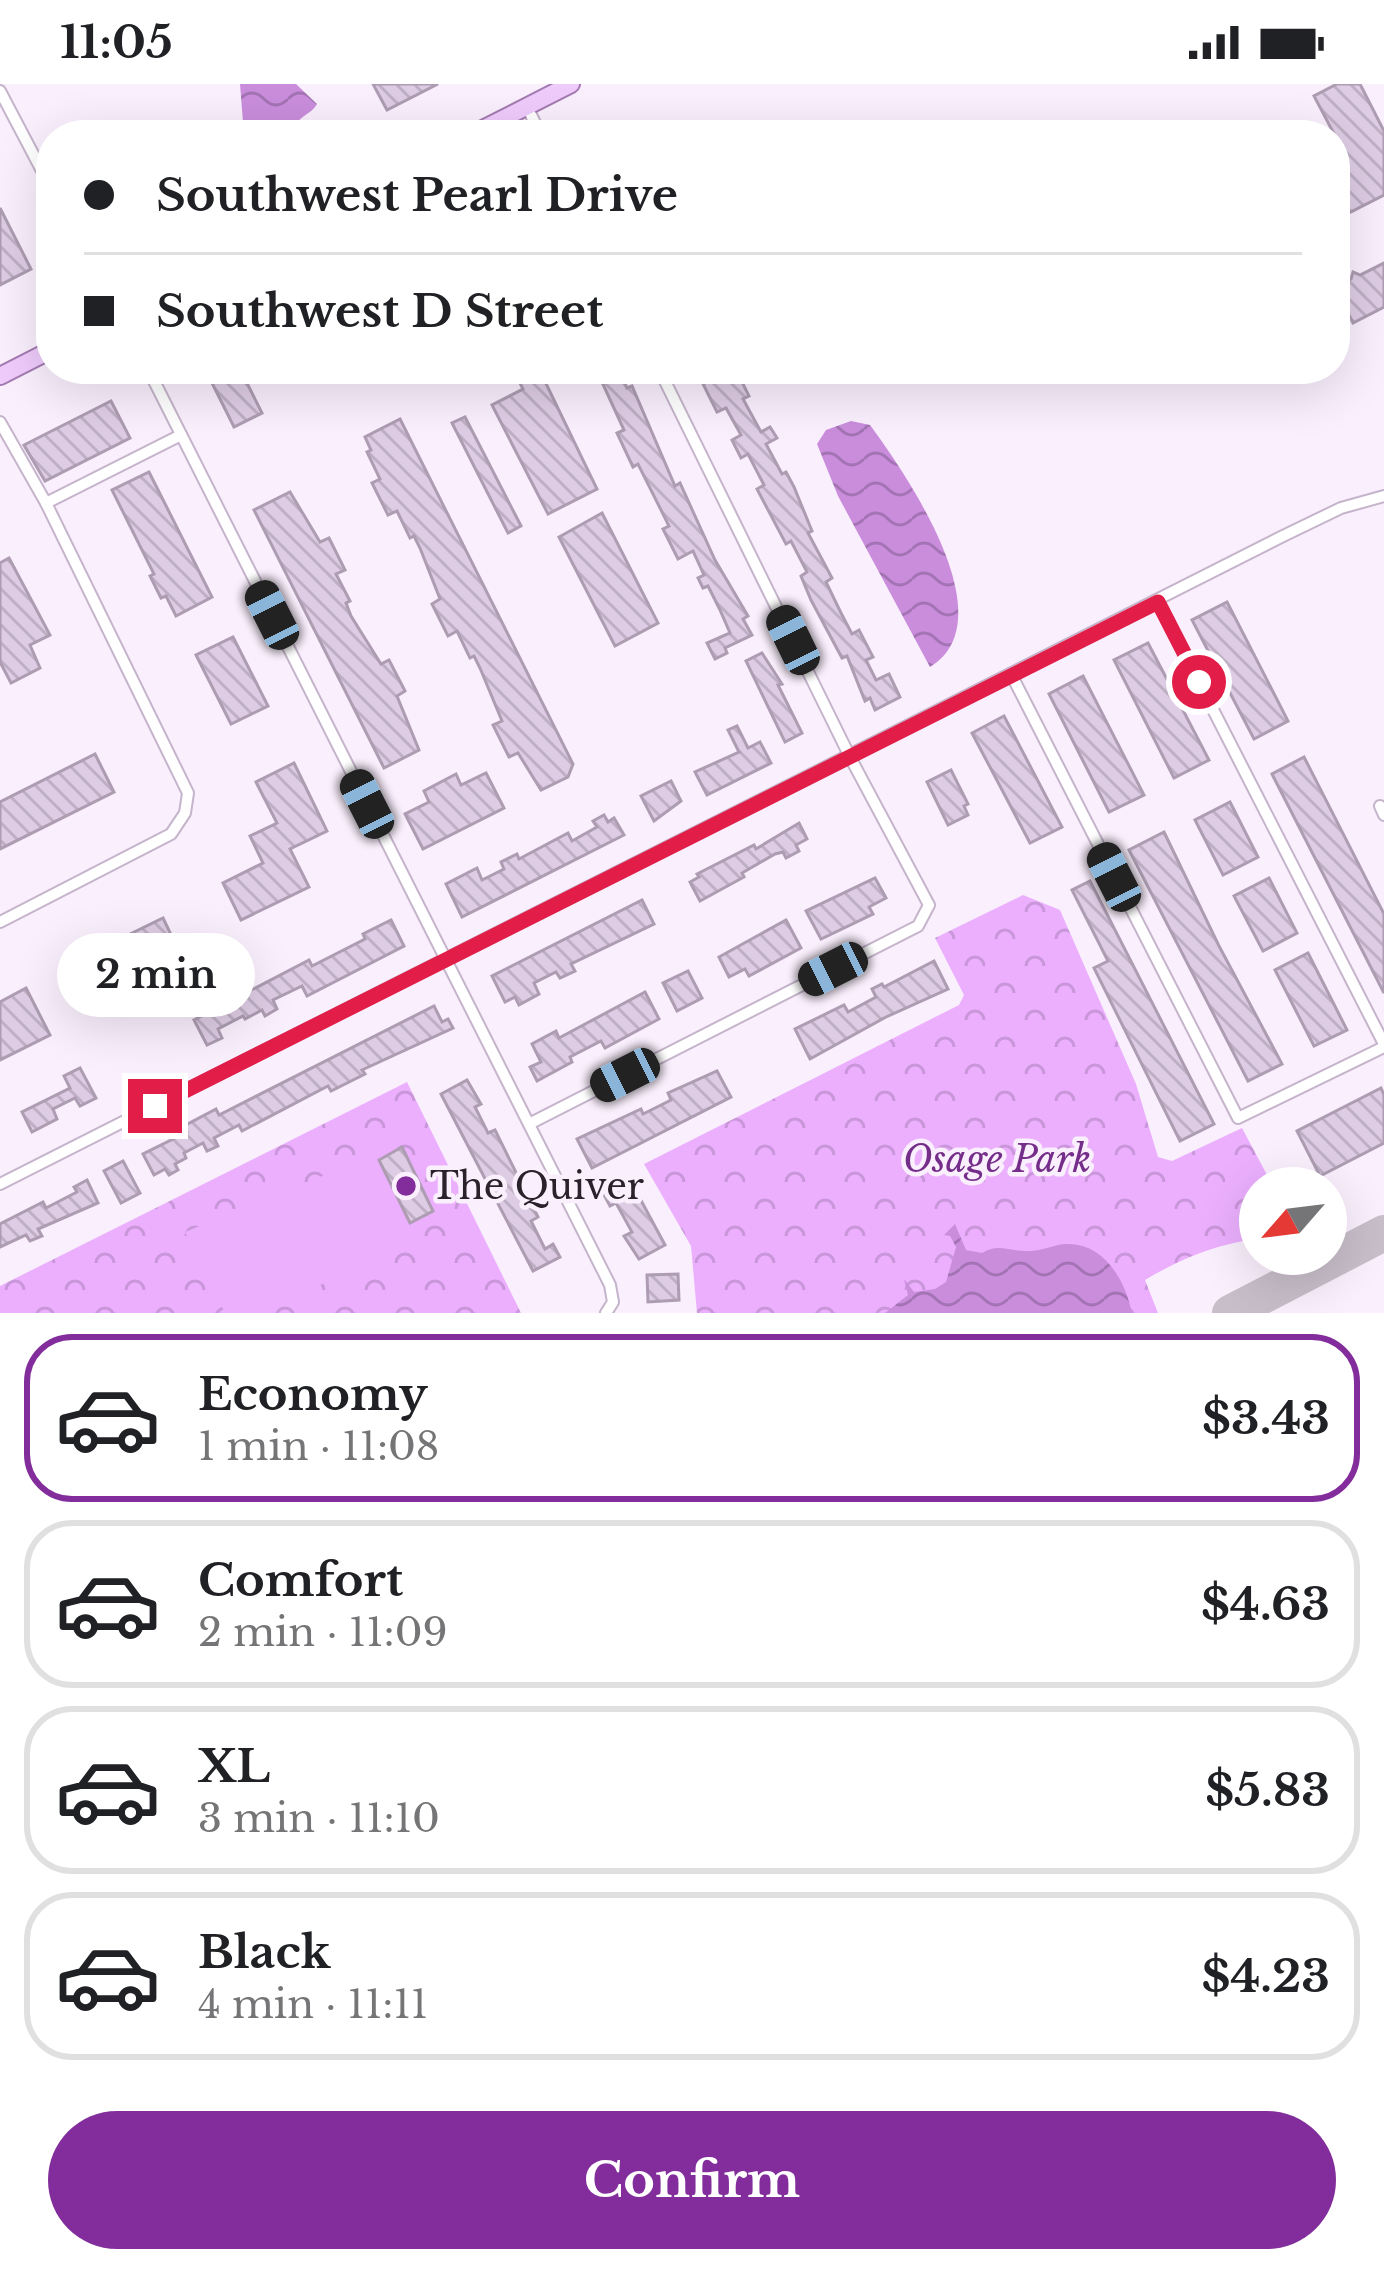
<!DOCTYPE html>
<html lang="en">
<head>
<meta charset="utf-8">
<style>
  :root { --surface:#fff; --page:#f2f2f2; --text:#202124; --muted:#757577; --line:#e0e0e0; --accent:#822d9b }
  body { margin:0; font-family:"Libre Baskerville",serif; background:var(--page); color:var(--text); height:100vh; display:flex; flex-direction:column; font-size:45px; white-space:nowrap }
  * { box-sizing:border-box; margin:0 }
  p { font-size:39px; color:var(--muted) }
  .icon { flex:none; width:66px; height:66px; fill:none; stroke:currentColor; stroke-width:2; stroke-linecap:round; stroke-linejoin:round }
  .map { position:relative; height:1229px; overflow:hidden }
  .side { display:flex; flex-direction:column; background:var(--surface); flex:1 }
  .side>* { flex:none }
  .banner { position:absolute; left:36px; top:36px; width:1314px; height:264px; border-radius:48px; box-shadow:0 12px 48px #0002; display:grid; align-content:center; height:264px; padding:0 48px; background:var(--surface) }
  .needle { width:78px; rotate:242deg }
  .fabs { position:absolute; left:1239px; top:1083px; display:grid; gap:24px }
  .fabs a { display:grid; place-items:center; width:108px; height:108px; border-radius:50%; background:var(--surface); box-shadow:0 12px 48px #0002; font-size:60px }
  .end { position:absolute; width:54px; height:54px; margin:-27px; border:15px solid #e11d48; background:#fff; box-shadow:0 0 0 6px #fff }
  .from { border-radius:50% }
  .bubble { position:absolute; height:84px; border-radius:42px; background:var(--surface); box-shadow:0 12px 48px #0002; font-size:39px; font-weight:700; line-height:84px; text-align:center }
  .car { position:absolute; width:36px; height:72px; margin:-36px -18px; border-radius:15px; box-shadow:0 0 9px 3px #0007; background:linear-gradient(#222 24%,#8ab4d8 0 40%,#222 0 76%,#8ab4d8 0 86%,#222 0) }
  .banner b { display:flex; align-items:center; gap:42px; height:114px; font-size:45px }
  .banner b+b { border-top:3px solid var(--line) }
  .banner i { width:30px; height:30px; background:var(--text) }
  ul { padding:21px 0 0; list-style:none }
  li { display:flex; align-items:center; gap:36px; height:168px; margin:0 24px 18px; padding:0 24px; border:6px solid var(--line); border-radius:48px }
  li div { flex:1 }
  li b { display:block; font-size:45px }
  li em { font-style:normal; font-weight:700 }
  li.active { border-color:var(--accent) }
  li>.icon { width:108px; height:108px; stroke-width:1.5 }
  .primary-button { display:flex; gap:24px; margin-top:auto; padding:24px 48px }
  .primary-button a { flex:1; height:138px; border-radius:72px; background:var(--accent); color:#fff; font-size:48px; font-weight:700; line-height:138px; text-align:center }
  .status { display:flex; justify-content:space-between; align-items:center; height:84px; padding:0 60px; background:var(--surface); direction:ltr }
  .status svg { height:33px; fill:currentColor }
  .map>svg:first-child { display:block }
  .park { fill:url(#park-crowns) }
  .pitch { fill:#ebaffe }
  .water { fill:url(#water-waves) }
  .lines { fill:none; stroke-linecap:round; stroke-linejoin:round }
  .taxiway { stroke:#c8beca; stroke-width:36 }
  .building { fill:url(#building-back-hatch); stroke:#ad9cb2; stroke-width:3 }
  .street-casing { stroke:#c5b4cb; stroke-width:14 }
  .primary-casing { stroke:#a37ab1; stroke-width:20 }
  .street { stroke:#fff; stroke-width:10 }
  .primary { stroke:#efcbfb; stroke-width:16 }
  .route { stroke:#e11d48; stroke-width:15 }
  .poi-dot { fill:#822d9b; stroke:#faeffd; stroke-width:4.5 }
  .labels { text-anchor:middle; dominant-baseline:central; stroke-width:9; stroke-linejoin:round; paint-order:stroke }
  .park-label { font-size:36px; font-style:italic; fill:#752d8a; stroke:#faeffd }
  .poi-label { font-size:36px; fill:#29222b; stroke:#faeffd; text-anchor:start }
</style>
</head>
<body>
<div class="status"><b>11:05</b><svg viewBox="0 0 49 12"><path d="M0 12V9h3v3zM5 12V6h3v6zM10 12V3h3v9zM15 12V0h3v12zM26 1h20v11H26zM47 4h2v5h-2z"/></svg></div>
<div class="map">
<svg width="1384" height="1229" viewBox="0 0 1384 1229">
  <defs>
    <pattern id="park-crowns" width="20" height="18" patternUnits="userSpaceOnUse" patternTransform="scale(3)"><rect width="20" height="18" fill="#ebaffe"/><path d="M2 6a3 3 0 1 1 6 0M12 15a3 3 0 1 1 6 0" fill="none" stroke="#ca96da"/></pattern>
    <pattern id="water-waves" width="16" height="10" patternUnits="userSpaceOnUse" patternTransform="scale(3)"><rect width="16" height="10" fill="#c98ddc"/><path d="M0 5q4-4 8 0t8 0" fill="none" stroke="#a373b3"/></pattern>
    <pattern id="building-back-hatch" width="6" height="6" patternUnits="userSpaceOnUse" patternTransform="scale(3)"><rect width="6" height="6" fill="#decce4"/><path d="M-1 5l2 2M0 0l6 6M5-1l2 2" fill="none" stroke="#beafc4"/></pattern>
  </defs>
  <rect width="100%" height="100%" fill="#faeffd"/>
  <g class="park">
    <path d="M 1023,811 L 1060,826 L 1136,1000 L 1158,1073 L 1172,1077 L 1242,1044 L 1274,1104 L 1260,1104 L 1260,1125 L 1243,1157 C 1207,1164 1177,1177 1145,1196 L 1158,1229 L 697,1229 L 691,1162 L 644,1080 L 959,921 L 964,911 L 935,854 Z"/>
    <path d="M 407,998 L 521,1229 L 0,1229 L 0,1202 Z"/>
  </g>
  <path class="pitch" d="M 379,1076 L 410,1139 L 386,1169 L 263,1229 L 225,1229 L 185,1148 L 344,1083 Z"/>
  <g class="water">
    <path d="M 240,0 L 296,0 L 317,20 C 310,33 292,32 297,51 L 244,51 Z"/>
    <path d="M 851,337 L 870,341 C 906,390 1007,536 930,583 L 838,412 L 817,360 L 826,346 Z"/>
    <path d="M 955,1140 L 966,1166 L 982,1169 C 999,1159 1008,1167 1027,1167 C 1040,1168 1052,1161 1065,1160 C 1104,1158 1125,1196 1132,1229 L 885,1229 L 908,1211 L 904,1195 L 914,1208 L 935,1205 L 946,1198 L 956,1163 L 950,1152 L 944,1151 Z"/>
  </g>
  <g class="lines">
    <path class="taxiway" d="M 1230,1229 L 1384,1149"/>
  </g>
  <g class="building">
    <path d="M 373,0 L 438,0 L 387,26 Z"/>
    <path d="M 1337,0 L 1360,0 L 1384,47 L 1384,111 L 1335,136 L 1335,66 L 1341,63 L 1314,12 Z"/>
    <path d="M 0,124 L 31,185 L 0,201 Z"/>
    <path d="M 1384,179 L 1384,223 L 1353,239 L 1335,203 L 1351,195 L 1353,188 L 1360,191 Z"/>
    <path d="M 205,285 L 240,285 L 262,329 L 234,343 Z"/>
    <path d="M 513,285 L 539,285 L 597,405 L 548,430 L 492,321 L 523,305 Z"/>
    <path d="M 596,285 L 618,285 L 627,304 L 632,302 L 675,402 L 680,399 L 715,476 L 748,532 L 743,535 L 752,551 L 725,564 L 727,569 L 715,575 L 707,559 L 730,549 L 720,526 L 708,502 L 703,504 L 698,494 L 704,491 L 693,467 L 678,475 L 663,445 L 669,442 L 638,380 L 633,383 L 617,349 L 624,346 Z"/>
    <path d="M 733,285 L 743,285 L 747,293 L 741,296 L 749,312 L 743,315 L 761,348 L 770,343 L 777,354 L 766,360 L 782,390 L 786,388 L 794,403 L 812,447 L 808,449 L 832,494 L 826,498 L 841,529 L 852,550 L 859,546 L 873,573 L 866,576 L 876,596 L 889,590 L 900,613 L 875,626 L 870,614 L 865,617 L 847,572 L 842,574 L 811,516 L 801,492 L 807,488 L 791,457 L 786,460 L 757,405 L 764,401 L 748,370 L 741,374 L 732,356 L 741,351 L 726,324 L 717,328 L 703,300 Z"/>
    <path d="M 111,317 L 130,354 L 45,397 L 24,361 Z"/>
    <path d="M 465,333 L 521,442 L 508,449 L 452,339 Z"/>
    <path d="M 400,335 L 573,680 L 568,693 L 541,706 L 518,669 L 509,673 L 493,641 L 502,637 L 480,584 L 474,572 L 470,574 L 457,547 L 448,552 L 432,520 L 440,515 L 420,464 L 414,452 L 410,454 L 397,427 L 388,431 L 372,399 L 380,395 L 367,368 L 371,366 L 365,353 Z"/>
    <path d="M 149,388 L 212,513 L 176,532 L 166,512 L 161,514 L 150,492 L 154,490 L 112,406 Z"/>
    <path d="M 290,408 L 320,458 L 329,454 L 345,486 L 336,490 L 350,517 L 346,519 L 351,532 L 381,580 L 389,576 L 405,607 L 397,612 L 419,666 L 384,684 L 254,426 Z"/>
    <path d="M 602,429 L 658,539 L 615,562 L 559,453 Z"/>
    <path d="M 9,474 L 50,551 L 30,561 L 40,584 L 11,599 L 0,578 L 0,479 Z"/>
    <path d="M 1227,518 L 1288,637 L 1254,655 L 1192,536 Z"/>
    <path d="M 233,553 L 268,622 L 231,640 L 196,571 Z"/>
    <path d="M 1148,559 L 1209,676 L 1174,694 L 1114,576 Z"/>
    <path d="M 762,569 L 782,600 L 778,601 L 802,649 L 785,658 L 746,577 Z"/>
    <path d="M 1083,592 L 1144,711 L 1109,728 L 1049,610 Z"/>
    <path d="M 1004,632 L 1062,743 L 1030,759 L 972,649 Z"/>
    <path d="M 737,642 L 748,664 L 760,658 L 771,679 L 707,711 L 695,688 L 739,668 L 728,646 Z"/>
    <path d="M 95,670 L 114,708 L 0,765 L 0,718 Z"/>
    <path d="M 1304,673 L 1384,830 L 1384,909 L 1272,690 Z"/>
    <path d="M 294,679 L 327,747 L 290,765 L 309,803 L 241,836 L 223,799 L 263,779 L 250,752 L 277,739 L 256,698 Z"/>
    <path d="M 951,686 L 968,720 L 964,722 L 968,731 L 948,741 L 927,698 Z"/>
    <path d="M 486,689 L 504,724 L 423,765 L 405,730 L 429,718 L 424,707 L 456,690 L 461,701 Z"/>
    <path d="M 671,697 L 681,717 L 654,737 L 641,712 Z"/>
    <path d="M 1230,718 L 1258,773 L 1223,791 L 1195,736 Z"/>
    <path d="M 604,731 L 608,738 L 614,734 L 624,751 L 462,833 L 446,800 L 477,784 L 482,796 L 504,785 L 501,778 L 517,770 L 519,775 L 568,749 L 572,757 L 597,743 L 593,737 Z"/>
    <path d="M 799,739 L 807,755 L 796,761 L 799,767 L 786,774 L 783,768 L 775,770 L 742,789 L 744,793 L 700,817 L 690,798 L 699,793 L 697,790 L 754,761 L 756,765 Z"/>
    <path d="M 1164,748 L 1219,862 L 1282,980 L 1248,997 L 1129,766 Z"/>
    <path d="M 875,794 L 886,814 L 869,823 L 873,830 L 821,855 L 806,827 Z"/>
    <path d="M 1269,794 L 1297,849 L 1263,867 L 1234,812 Z"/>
    <path d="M 1090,797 L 1214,1040 L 1180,1057 L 1094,884 L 1108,877 L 1072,806 Z"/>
    <path d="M 642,816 L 654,840 L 571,880 L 575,887 L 560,894 L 556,888 L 534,899 L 539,910 L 519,921 L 515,913 L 505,918 L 492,892 Z"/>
    <path d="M 163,834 L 186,882 L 92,929 L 69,880 Z"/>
    <path d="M 391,836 L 404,862 L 307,912 L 302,902 L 273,916 L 277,925 L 265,932 L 262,926 L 245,935 L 243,932 L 218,945 L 222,954 L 207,961 L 194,936 L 309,876 L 312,882 L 365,855 L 363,850 Z"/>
    <path d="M 786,836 L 801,864 L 749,892 L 745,885 L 729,893 L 719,873 Z"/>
    <path d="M 1308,869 L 1347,946 L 1314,962 L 1275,886 Z"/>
    <path d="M 934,877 L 948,905 L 886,933 L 810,975 L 795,945 L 844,921 L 848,928 L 876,913 L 872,905 L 882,900 L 884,903 Z"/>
    <path d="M 688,887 L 702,914 L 677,927 L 663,899 Z"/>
    <path d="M 26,904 L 50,951 L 0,976 L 0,918 Z"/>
    <path d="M 645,908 L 659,935 L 605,964 L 601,957 L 570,973 L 572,978 L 537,997 L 530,983 L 541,978 L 532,960 L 556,947 L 559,954 Z"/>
    <path d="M 434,922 L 442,938 L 448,935 L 453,944 L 362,986 L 365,990 L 331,1007 L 328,1002 L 242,1047 L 239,1041 L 214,1054 L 218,1062 L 207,1067 L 203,1059 L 184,1069 L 186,1074 L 175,1080 L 178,1086 L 169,1091 L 165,1085 L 154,1091 L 143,1070 L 187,1048 L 184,1042 L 216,1025 L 219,1031 Z"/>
    <path d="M 80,984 L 96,1014 L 80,1022 L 75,1014 L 53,1025 L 57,1035 L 32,1048 L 22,1028 L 70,1004 L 64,992 Z"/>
    <path d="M 717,987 L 731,1013 L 592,1084 L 577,1055 L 641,1025 L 643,1030 L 671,1016 L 668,1009 Z"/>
    <path d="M 467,996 L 481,1020 L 475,1023 L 488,1049 L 495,1046 L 538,1133 L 531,1137 L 545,1165 L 553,1160 L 560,1173 L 533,1187 L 441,1010 Z"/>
    <path d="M 1381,1004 L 1384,1011 L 1384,1059 L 1320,1092 L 1297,1047 Z"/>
    <path d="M 402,1063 L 433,1127 L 410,1139 L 379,1076 Z"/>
    <path d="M 123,1077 L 140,1109 L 121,1119 L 104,1087 Z"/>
    <path d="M 87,1096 L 98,1119 L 38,1145 L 42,1152 L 30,1157 L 26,1151 L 0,1163 L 0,1140 L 43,1118 L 46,1124 L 77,1108 L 74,1103 Z"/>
    <path d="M 630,1096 L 665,1161 L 639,1175 L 624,1152 L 632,1148 L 616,1119 L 610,1122 L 603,1109 Z"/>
    <path d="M 678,1190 L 679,1216 L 648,1218 L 647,1191 Z"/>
  </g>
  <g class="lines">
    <defs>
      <g id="street">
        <path d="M 0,7 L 51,104"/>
        <path d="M 527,23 L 541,51"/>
        <path d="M 148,285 L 610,1201 L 613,1218 L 606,1229"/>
        <path d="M 0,338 L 46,419 L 188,709 L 185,729 L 171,750 L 0,838"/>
        <path d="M 46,419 L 181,351"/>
        <path d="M 1158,518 L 1384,960"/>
        <path d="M 1012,592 L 1238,1034 L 1384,963"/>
        <path d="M 1380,722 L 1384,731"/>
        <path d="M 529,1040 L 918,842 L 929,821 L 850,673 L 659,285"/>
        <path d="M 0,1100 L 1281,453 L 1341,424 L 1384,412"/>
      </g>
      <g id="primary">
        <path d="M 471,51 L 571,0"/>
        <path d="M 0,292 L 51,266"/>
      </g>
    </defs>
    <use href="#street" class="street-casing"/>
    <use href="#primary" class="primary-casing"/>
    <use href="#street" class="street"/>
    <use href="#primary" class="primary"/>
  </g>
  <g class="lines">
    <path class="route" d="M 155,1022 L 1158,518 L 1199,598"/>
  </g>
  <circle class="poi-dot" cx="406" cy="1102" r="12"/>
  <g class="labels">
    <g class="park-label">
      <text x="997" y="1075">Osage Park</text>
    </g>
    <g class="poi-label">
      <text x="430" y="1102">The Quiver</text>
    </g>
  </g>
</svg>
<div class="fabs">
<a><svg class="needle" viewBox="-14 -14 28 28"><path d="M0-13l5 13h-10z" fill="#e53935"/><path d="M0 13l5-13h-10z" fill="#757577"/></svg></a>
</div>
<i class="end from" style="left:1199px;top:598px"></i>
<i class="end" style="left:155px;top:1022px"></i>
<div class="bubble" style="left:57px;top:849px;width:198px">2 min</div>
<i class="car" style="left:272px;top:531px;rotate:333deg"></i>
<i class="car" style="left:793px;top:556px;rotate:334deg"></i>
<i class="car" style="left:367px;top:720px;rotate:333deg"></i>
<i class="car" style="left:1114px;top:793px;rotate:333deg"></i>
<i class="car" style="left:833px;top:885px;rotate:243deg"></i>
<i class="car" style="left:625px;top:991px;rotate:243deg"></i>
<div class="banner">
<b><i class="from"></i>Southwest Pearl Drive</b>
<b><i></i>Southwest D Street</b>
</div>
</div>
<section class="side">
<ul>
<li class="active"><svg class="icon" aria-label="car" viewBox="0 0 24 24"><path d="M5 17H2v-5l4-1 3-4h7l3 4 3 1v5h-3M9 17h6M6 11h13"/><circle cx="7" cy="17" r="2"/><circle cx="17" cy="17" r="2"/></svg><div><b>Economy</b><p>1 min · 11:08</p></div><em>$3.43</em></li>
<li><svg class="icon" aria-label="car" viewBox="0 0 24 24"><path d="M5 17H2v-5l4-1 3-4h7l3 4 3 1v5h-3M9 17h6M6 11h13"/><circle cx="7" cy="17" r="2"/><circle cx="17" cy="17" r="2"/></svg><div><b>Comfort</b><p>2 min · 11:09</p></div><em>$4.63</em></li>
<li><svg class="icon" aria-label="car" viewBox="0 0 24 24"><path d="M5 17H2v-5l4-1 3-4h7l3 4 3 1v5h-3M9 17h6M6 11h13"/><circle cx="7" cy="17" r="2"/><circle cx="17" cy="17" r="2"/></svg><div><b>XL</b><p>3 min · 11:10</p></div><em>$5.83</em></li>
<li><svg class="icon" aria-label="car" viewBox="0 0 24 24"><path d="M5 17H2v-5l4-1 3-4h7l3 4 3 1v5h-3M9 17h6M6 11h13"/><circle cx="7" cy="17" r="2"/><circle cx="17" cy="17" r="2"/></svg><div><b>Black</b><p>4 min · 11:11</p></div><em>$4.23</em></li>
</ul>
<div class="primary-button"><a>Confirm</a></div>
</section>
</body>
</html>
